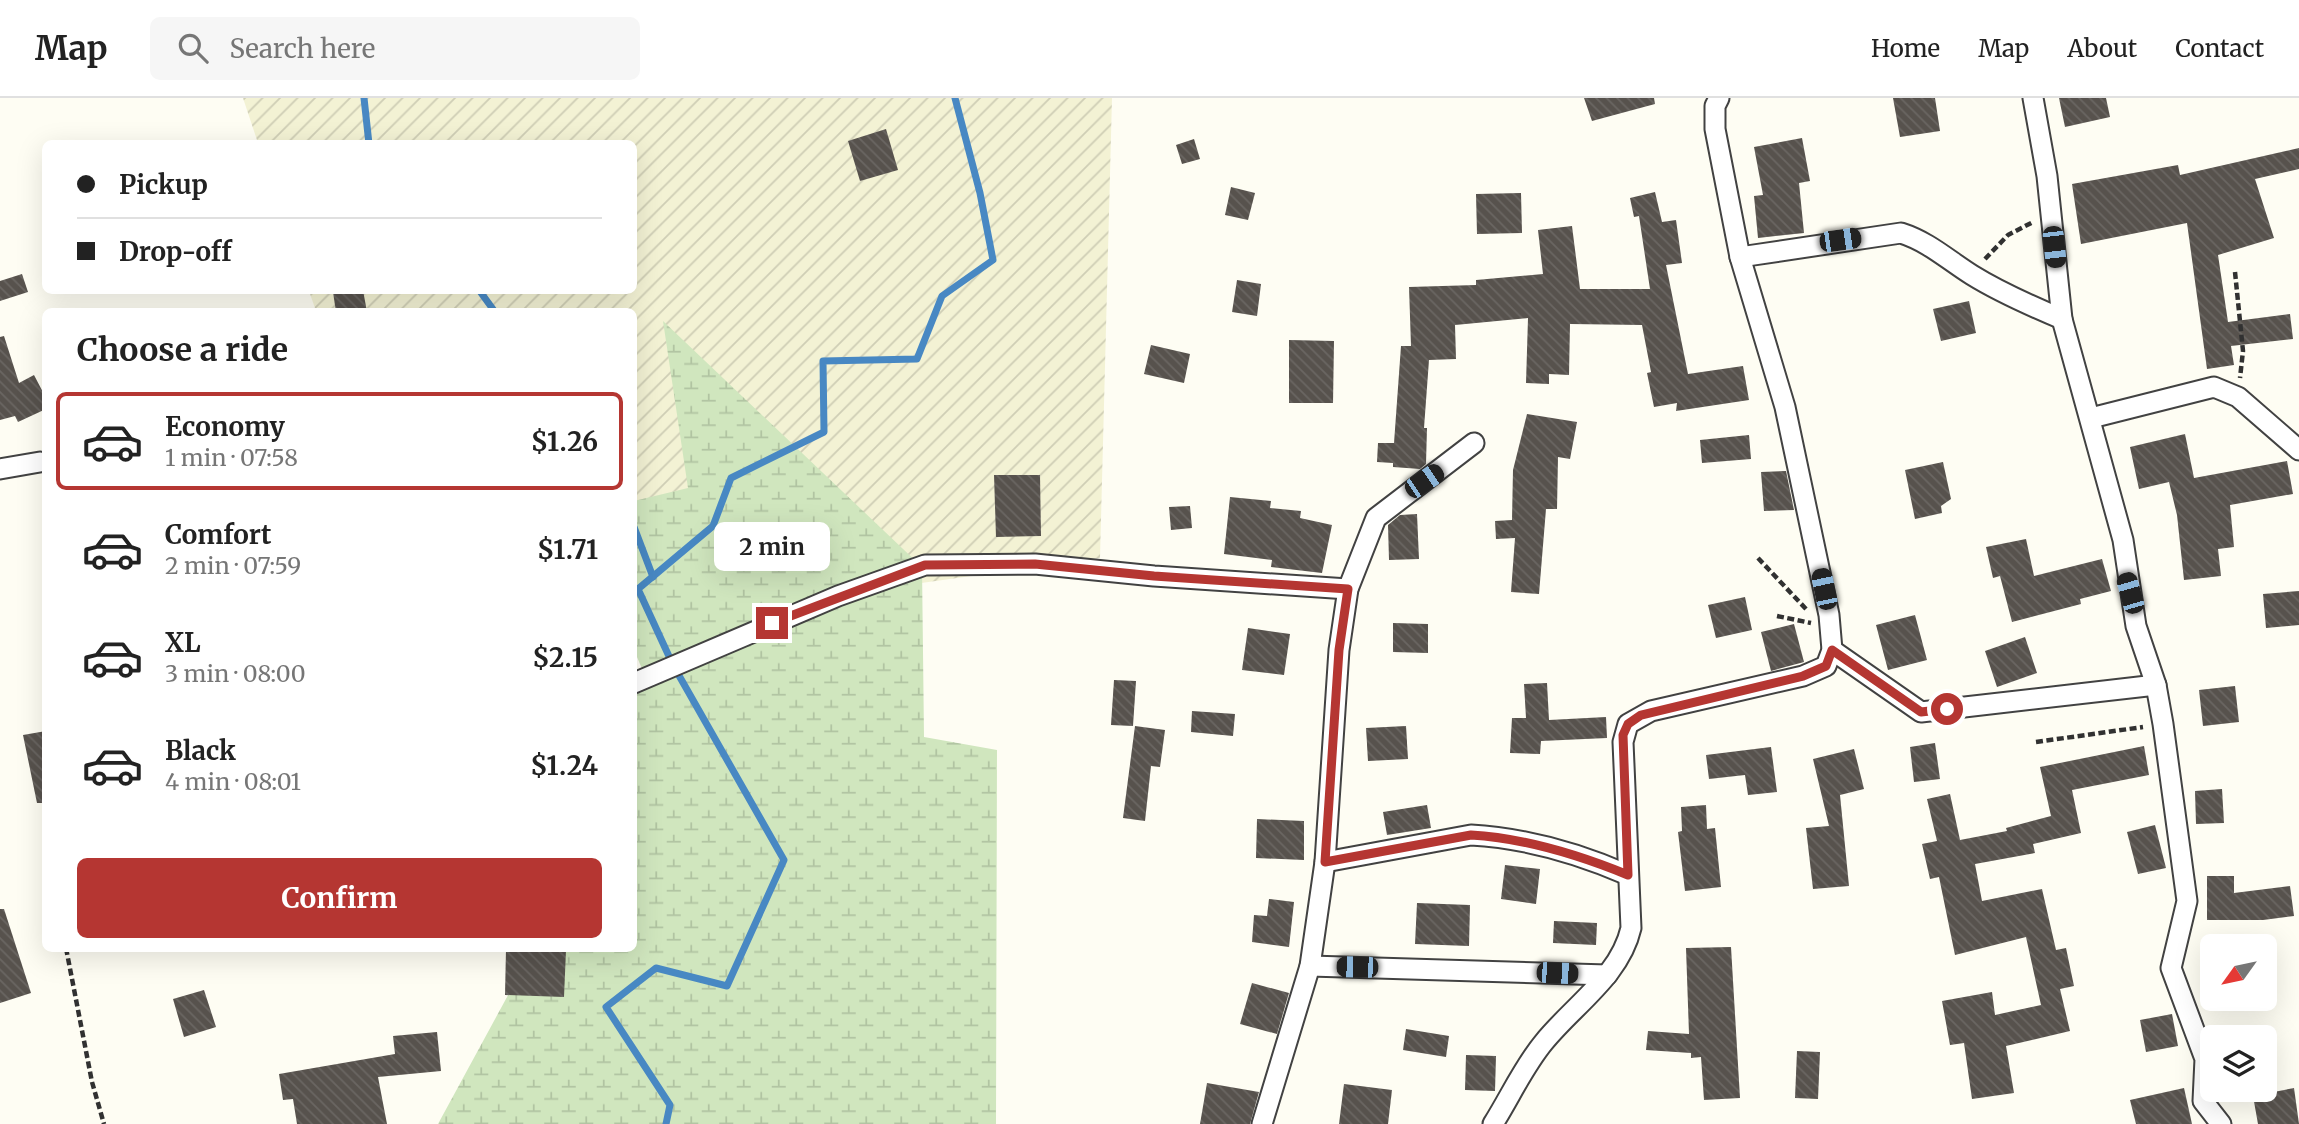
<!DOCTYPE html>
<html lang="en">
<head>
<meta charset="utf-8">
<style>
  :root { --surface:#fff; --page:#f6f6f6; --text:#222; --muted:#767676; --line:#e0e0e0; --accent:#b53632 }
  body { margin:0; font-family:Merriweather,serif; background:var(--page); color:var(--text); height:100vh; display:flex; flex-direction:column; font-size:26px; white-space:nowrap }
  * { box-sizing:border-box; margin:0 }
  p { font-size:23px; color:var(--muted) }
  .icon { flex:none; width:38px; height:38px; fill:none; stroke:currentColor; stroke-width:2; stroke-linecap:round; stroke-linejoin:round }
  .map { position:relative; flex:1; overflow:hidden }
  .drawer { position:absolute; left:42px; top:210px; width:595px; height:644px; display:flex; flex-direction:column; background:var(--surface); border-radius:10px; box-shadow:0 7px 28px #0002 }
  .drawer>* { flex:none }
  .guide { position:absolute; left:42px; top:42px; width:595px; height:154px; border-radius:10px; box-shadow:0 7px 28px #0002; display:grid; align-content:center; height:154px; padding:0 35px; background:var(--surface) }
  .needle { width:46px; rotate:237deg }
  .tools { position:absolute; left:2200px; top:836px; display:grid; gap:14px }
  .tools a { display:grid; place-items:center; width:77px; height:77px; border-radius:10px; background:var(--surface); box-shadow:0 7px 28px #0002; font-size:35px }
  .end { position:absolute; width:32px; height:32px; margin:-16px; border:9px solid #b53632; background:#fff; box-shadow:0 0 0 4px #fff }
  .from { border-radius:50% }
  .bubble { position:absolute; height:49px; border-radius:10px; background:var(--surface); box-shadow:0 7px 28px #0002; font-size:23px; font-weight:700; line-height:49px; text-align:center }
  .car { position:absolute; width:21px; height:42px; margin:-21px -10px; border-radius:9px; box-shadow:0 0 5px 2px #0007; background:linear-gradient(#222 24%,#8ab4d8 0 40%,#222 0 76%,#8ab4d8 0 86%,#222 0) }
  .guide b { display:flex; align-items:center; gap:24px; height:66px; font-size:26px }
  .guide b+b { border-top:2px solid var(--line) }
  .guide i { width:18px; height:18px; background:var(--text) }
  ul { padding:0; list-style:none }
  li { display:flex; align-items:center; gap:21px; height:98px; margin:0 14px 10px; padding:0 21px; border:4px solid transparent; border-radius:10px }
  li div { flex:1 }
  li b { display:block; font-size:26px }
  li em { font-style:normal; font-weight:700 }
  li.current { border-color:var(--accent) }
  li>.icon { width:63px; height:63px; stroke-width:1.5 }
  h2 { padding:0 35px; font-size:32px; line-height:84px }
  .cta { display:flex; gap:14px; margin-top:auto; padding:14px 35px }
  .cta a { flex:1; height:80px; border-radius:10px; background:var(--accent); color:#fff; font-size:28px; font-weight:700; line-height:80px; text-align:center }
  header { display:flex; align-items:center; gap:42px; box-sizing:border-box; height:98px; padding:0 35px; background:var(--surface); border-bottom:2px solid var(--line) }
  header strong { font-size:33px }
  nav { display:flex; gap:38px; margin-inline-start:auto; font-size:24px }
  .search { width:490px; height:63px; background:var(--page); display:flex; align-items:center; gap:18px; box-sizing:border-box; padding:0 24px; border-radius:10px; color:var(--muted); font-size:26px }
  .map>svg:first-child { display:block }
  .farmland { fill:url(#farmland-furrows) }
  .wetland { fill:url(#wetland-marsh) }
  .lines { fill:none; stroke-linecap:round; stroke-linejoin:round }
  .stream { stroke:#4888c3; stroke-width:7 }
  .building { fill:url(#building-back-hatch) }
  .street-casing { stroke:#424242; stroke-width:23 }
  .path { stroke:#313131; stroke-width:4.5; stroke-dasharray:7 3.5; stroke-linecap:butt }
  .street { stroke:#fff; stroke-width:19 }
  .route { stroke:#b53632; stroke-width:9 }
</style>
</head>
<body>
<header>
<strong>Map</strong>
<div class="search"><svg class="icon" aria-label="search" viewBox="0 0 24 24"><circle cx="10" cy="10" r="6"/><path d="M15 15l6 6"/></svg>Search here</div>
<nav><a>Home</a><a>Map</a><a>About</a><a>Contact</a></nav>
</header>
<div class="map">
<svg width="2299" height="1026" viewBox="0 0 2299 1026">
  <defs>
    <pattern id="farmland-furrows" width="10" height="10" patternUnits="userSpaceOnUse" patternTransform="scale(1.75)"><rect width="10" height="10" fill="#f3f2d4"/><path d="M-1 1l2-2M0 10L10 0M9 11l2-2" fill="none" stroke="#cfceb5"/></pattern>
    <pattern id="wetland-marsh" width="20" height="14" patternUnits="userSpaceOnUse" patternTransform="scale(1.75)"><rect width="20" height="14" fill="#d0e6be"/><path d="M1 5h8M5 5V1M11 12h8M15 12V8" fill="none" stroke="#b1c4a2"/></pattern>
    <pattern id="building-back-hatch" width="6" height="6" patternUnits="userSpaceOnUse" patternTransform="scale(1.75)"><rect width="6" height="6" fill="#57524d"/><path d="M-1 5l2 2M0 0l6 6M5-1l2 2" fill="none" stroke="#6a6662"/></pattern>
  </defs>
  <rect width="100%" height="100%" fill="#fefdf3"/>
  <path class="farmland" d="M 243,0 L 1112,0 L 1100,460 L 634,525 L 634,214 L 316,213 L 309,193 L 634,192 L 634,46 L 258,45 Z"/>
  <path class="wetland" d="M 663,223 L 922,469 L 924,639 L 997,652 L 996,1026 L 438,1026 L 513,888 L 511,851 L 634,850 L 634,594 L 649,587 L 634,552 L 634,403 L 688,390 Z"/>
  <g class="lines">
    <g class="stream">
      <path d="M 364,0 L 369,46"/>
      <path d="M 479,192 L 495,214"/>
      <path d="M 634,429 L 653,479"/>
      <path d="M 666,1026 L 670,1007 L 606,909 L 656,870 L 727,888 L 784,762 L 673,567 L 638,491 L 713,428 L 731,380 L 824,334 L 823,263 L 917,261 L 942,198 L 993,162 L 980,95 L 955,0"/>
    </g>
  </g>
  <g class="building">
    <path d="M 1584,0 L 1654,0 L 1655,6 L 1592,23 Z"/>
    <path d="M 1893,0 L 1935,0 L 1940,33 L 1900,39 Z"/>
    <path d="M 2059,0 L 2106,0 L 2110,19 L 2065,29 Z"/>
    <path d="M 886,31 L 898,72 L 860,83 L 848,43 Z"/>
    <path d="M 1802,40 L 1810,83 L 1799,85 L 1804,135 L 1758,140 L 1754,98 L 1763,97 L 1754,49 Z"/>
    <path d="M 1194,41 L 1200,61 L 1182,66 L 1176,47 Z"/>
    <path d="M 2299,50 L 2299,71 L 2255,81 L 2274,140 L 2218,157 L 2228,224 L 2290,216 L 2293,241 L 2231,248 L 2234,267 L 2207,271 L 2187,125 L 2081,146 L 2072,86 L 2178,67 L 2180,77 Z"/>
    <path d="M 1231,89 L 1255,95 L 1248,122 L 1225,117 Z"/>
    <path d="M 1655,94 L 1662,124 L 1676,122 L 1682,165 L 1666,167 L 1688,276 L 1743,268 L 1749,302 L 1676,313 L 1677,305 L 1654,309 L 1647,275 L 1651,274 L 1642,227 L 1570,226 L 1569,277 L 1549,276 L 1549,286 L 1526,285 L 1528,220 L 1455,227 L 1456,261 L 1429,262 L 1424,330 L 1427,330 L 1426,366 L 1420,371 L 1393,369 L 1393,365 L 1377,364 L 1378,345 L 1394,345 L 1401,248 L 1411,248 L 1409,189 L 1476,187 L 1476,182 L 1543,176 L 1538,132 L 1572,128 L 1580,191 L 1650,191 L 1639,118 L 1634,119 L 1630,100 Z"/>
    <path d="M 1521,95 L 1522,135 L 1477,136 L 1476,96 Z"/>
    <path d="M 22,176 L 28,194 L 0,203 L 0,183 Z"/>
    <path d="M 1237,182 L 1261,186 L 1257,218 L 1232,214 Z"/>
    <path d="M 363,192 L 367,214 L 336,214 L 333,194 Z"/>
    <path d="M 1969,203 L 1976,235 L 1941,243 L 1933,211 Z"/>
    <path d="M 4,238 L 19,285 L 34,277 L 46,300 L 46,311 L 18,324 L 15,318 L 0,322 L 0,239 Z"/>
    <path d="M 1289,242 L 1334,243 L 1333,305 L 1289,305 Z"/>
    <path d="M 1151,247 L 1190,256 L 1184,285 L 1144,276 Z"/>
    <path d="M 1527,316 L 1577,324 L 1570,361 L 1558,359 L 1557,411 L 1546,411 L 1539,496 L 1511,494 L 1515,440 L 1496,441 L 1495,423 L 1512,422 L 1513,372 Z"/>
    <path d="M 2185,336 L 2194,380 L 2287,363 L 2293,396 L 2230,407 L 2234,449 L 2218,451 L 2221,478 L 2184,482 L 2177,417 L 2169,384 L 2139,391 L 2130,349 Z"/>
    <path d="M 1749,337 L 1751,361 L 1702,365 L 1700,342 Z"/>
    <path d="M 1943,364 L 1951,401 L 1941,408 L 1942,415 L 1915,421 L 1905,372 Z"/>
    <path d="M 1786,373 L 1794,412 L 1764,413 L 1761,374 Z"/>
    <path d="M 994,377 L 1040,377 L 1041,438 L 996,439 Z"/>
    <path d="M 1230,399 L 1271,403 L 1270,410 L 1301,413 L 1300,420 L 1332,427 L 1322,475 L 1271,469 L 1272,462 L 1224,456 Z"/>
    <path d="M 1190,408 L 1192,430 L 1171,432 L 1169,409 Z"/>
    <path d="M 1417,416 L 1419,461 L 1389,462 L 1388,427 L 1400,417 Z"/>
    <path d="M 2026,441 L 2034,478 L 2102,461 L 2111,493 L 2080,501 L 2081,506 L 2012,524 L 2000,478 L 1993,480 L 1986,449 Z"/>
    <path d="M 2299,493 L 2299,527 L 2266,530 L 2263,496 Z"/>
    <path d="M 1745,499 L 1752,532 L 1716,540 L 1708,507 Z"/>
    <path d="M 1915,517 L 1927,562 L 1888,572 L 1876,527 Z"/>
    <path d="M 1393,525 L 1428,526 L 1428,555 L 1393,554 Z"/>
    <path d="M 1794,526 L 1804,564 L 1771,573 L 1761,534 Z"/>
    <path d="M 1248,530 L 1290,536 L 1284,577 L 1242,572 Z"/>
    <path d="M 2025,539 L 2037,575 L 1997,589 L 1985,553 Z"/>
    <path d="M 1114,582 L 1136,583 L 1133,628 L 1111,627 Z"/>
    <path d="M 1547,585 L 1549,622 L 1606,619 L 1607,640 L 1541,643 L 1540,656 L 1510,655 L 1512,620 L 1526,620 L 1524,586 Z"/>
    <path d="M 2235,588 L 2239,624 L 2203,628 L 2199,592 Z"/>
    <path d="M 1192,613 L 1235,616 L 1233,638 L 1191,634 Z"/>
    <path d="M 1135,628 L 1165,632 L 1160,669 L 1151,668 L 1145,723 L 1123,720 Z"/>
    <path d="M 1406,628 L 1408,661 L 1368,663 L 1366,630 Z"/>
    <path d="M 46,633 L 46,705 L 37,705 L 23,637 Z"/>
    <path d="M 1935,645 L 1940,681 L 1914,684 L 1910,649 Z"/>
    <path d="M 2144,648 L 2149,677 L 2072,692 L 2081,735 L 2033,746 L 2035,755 L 1975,766 L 1982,803 L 2042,791 L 2056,852 L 2066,850 L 2074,888 L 2060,891 L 2070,933 L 2006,948 L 2014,995 L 1972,1001 L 1964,945 L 1950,947 L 1942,903 L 1992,894 L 1995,917 L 2041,907 L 2026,839 L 1955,857 L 1939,779 L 1930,781 L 1922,746 L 1937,743 L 1927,701 L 1950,696 L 1960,742 L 2007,733 L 2006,730 L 2051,718 L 2040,669 Z"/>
    <path d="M 1771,649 L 1777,694 L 1748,697 L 1745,677 L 1709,681 L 1706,657 Z"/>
    <path d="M 1854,651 L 1864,691 L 1840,697 L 1849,788 L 1813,791 L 1806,730 L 1829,728 L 1813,661 Z"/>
    <path d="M 2222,691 L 2224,725 L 2196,726 L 2195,693 Z"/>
    <path d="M 1427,707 L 1431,730 L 1387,737 L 1383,714 Z"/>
    <path d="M 1706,707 L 1707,731 L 1715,730 L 1721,789 L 1685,793 L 1678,734 L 1682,733 L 1681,709 Z"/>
    <path d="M 1257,721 L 1304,723 L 1304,762 L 1256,760 Z"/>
    <path d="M 2155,727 L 2166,770 L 2138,776 L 2127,734 Z"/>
    <path d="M 1505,767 L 1540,771 L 1536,806 L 1501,801 Z"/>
    <path d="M 2207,778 L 2234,778 L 2234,795 L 2290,788 L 2294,818 L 2263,822 L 2207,822 Z"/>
    <path d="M 1269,801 L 1294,804 L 1289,849 L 1252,844 L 1254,817 L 1267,818 Z"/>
    <path d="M 1417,805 L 1470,807 L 1469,848 L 1415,846 Z"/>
    <path d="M 0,811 L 4,811 L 31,895 L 0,905 Z"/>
    <path d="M 1554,823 L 1597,825 L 1596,847 L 1553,845 Z"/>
    <path d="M 1731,849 L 1740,1000 L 1704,1002 L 1701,959 L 1691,960 L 1691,955 L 1646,952 L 1648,933 L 1689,936 L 1686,850 Z"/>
    <path d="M 506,851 L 566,852 L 564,899 L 505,897 Z"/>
    <path d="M 1252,885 L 1289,895 L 1277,936 L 1240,926 Z"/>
    <path d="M 204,892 L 216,929 L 184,939 L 173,901 Z"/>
    <path d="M 2172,916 L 2178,948 L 2146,954 L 2140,922 Z"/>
    <path d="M 1406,931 L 1449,938 L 1446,959 L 1403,952 Z"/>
    <path d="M 437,934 L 441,973 L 378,979 L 387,1026 L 297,1026 L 293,1001 L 283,1002 L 279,976 L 395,956 L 393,938 Z"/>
    <path d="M 1797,953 L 1820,954 L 1818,1001 L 1795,1000 Z"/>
    <path d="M 1466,957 L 1496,958 L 1495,993 L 1465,992 Z"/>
    <path d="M 1207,985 L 1259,994 L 1250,1026 L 1200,1026 Z"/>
    <path d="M 1344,986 L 1392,992 L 1388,1026 L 1339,1026 Z"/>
    <path d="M 2184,990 L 2192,1026 L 2136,1026 L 2130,1002 Z"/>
    <path d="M 2294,990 L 2299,1026 L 2258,1026 L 2253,998 Z"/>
  </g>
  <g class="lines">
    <defs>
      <g id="street">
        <path d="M 2033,0 L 2047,78 L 2062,221 L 2123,442 L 2136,528 L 2156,587 L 2163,626 L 2187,803 L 2171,870 L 2205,961 L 2203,1003 L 2221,1026"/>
        <path d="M 1740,159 L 1901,135 C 1929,144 1948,162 1972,177 C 2001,195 2031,208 2062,221"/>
        <path d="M 2091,320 L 2214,289 L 2238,299 L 2299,352"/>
        <path d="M 0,371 L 40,364"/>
        <path d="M 1832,552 L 1921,614 L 2156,587"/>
        <path d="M 634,585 L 838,498 L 925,467 L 1035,466 L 1154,478 L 1348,491"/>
        <path d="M 1325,764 L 1471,737 C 1524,740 1580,756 1628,777"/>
        <path d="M 1310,868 L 1607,877"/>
        <path d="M 1262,1026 L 1310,868 L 1325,764 L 1339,552 L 1348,491 L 1376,420 L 1474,345"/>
        <path d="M 1493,1026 C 1510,999 1524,968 1544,944 C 1574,907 1620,878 1631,830 L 1623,644 L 1628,626 L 1651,613 L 1803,578 L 1826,568 L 1832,552 L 1829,517 L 1785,309 L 1740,159 L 1715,31 L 1715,8 L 1719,0"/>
      </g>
    </defs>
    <use href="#street" class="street-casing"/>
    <g class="path">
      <path d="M 1985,161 L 2008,137 L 2033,124"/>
      <path d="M 2235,174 L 2243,253 L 2240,280"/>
      <path d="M 1758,460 L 1806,511"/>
      <path d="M 1777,518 L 1811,525"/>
      <path d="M 2036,644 L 2143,629"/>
      <path d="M 66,850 L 92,984 L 104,1026"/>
    </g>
    <use href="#street" class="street"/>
  </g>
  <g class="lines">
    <path class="route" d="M 772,525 L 925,467 L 1035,466 L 1154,478 L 1348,491 L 1339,552 L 1325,764 L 1471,737 C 1524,740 1579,757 1628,777 L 1623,637 L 1628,626 L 1641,617 L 1803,578 L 1826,568 L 1832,552 L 1921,614 L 1947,611"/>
  </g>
</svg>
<div class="tools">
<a><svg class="needle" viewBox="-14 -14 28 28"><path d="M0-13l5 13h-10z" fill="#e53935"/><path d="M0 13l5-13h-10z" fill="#767676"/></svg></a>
<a><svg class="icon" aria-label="layers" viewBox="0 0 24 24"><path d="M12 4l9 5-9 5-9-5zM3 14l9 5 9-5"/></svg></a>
</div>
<i class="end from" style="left:1947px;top:611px"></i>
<i class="end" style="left:772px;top:525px"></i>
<div class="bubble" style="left:714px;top:424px;width:116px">2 min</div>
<i class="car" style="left:1840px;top:142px;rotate:82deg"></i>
<i class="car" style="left:2054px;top:149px;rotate:174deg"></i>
<i class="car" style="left:1424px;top:383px;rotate:56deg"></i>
<i class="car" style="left:1824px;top:491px;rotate:348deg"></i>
<i class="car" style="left:2130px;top:495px;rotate:344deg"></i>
<i class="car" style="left:1357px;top:869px;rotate:271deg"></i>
<i class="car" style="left:1557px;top:875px;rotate:92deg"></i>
<div class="guide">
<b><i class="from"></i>Pickup</b>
<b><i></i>Drop-off</b>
</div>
<section class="drawer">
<h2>Choose a ride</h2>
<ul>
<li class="current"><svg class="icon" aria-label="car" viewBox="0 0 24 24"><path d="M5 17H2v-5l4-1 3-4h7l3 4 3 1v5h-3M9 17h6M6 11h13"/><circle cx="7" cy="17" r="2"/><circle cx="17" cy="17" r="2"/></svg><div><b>Economy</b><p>1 min · 07:58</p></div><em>$1.26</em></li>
<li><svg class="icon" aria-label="car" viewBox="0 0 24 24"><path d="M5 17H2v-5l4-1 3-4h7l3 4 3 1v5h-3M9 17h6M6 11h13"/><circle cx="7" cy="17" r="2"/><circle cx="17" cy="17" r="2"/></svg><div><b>Comfort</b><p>2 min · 07:59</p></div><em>$1.71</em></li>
<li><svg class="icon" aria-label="car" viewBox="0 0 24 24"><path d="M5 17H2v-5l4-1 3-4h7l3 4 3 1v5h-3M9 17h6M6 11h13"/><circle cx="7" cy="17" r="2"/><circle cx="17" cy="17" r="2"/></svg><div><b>XL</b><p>3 min · 08:00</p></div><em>$2.15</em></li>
<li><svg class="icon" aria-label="car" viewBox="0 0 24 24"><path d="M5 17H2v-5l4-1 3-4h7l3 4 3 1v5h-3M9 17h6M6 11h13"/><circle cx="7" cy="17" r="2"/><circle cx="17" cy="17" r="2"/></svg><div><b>Black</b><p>4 min · 08:01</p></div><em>$1.24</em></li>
</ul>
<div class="cta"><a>Confirm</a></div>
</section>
</div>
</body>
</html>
